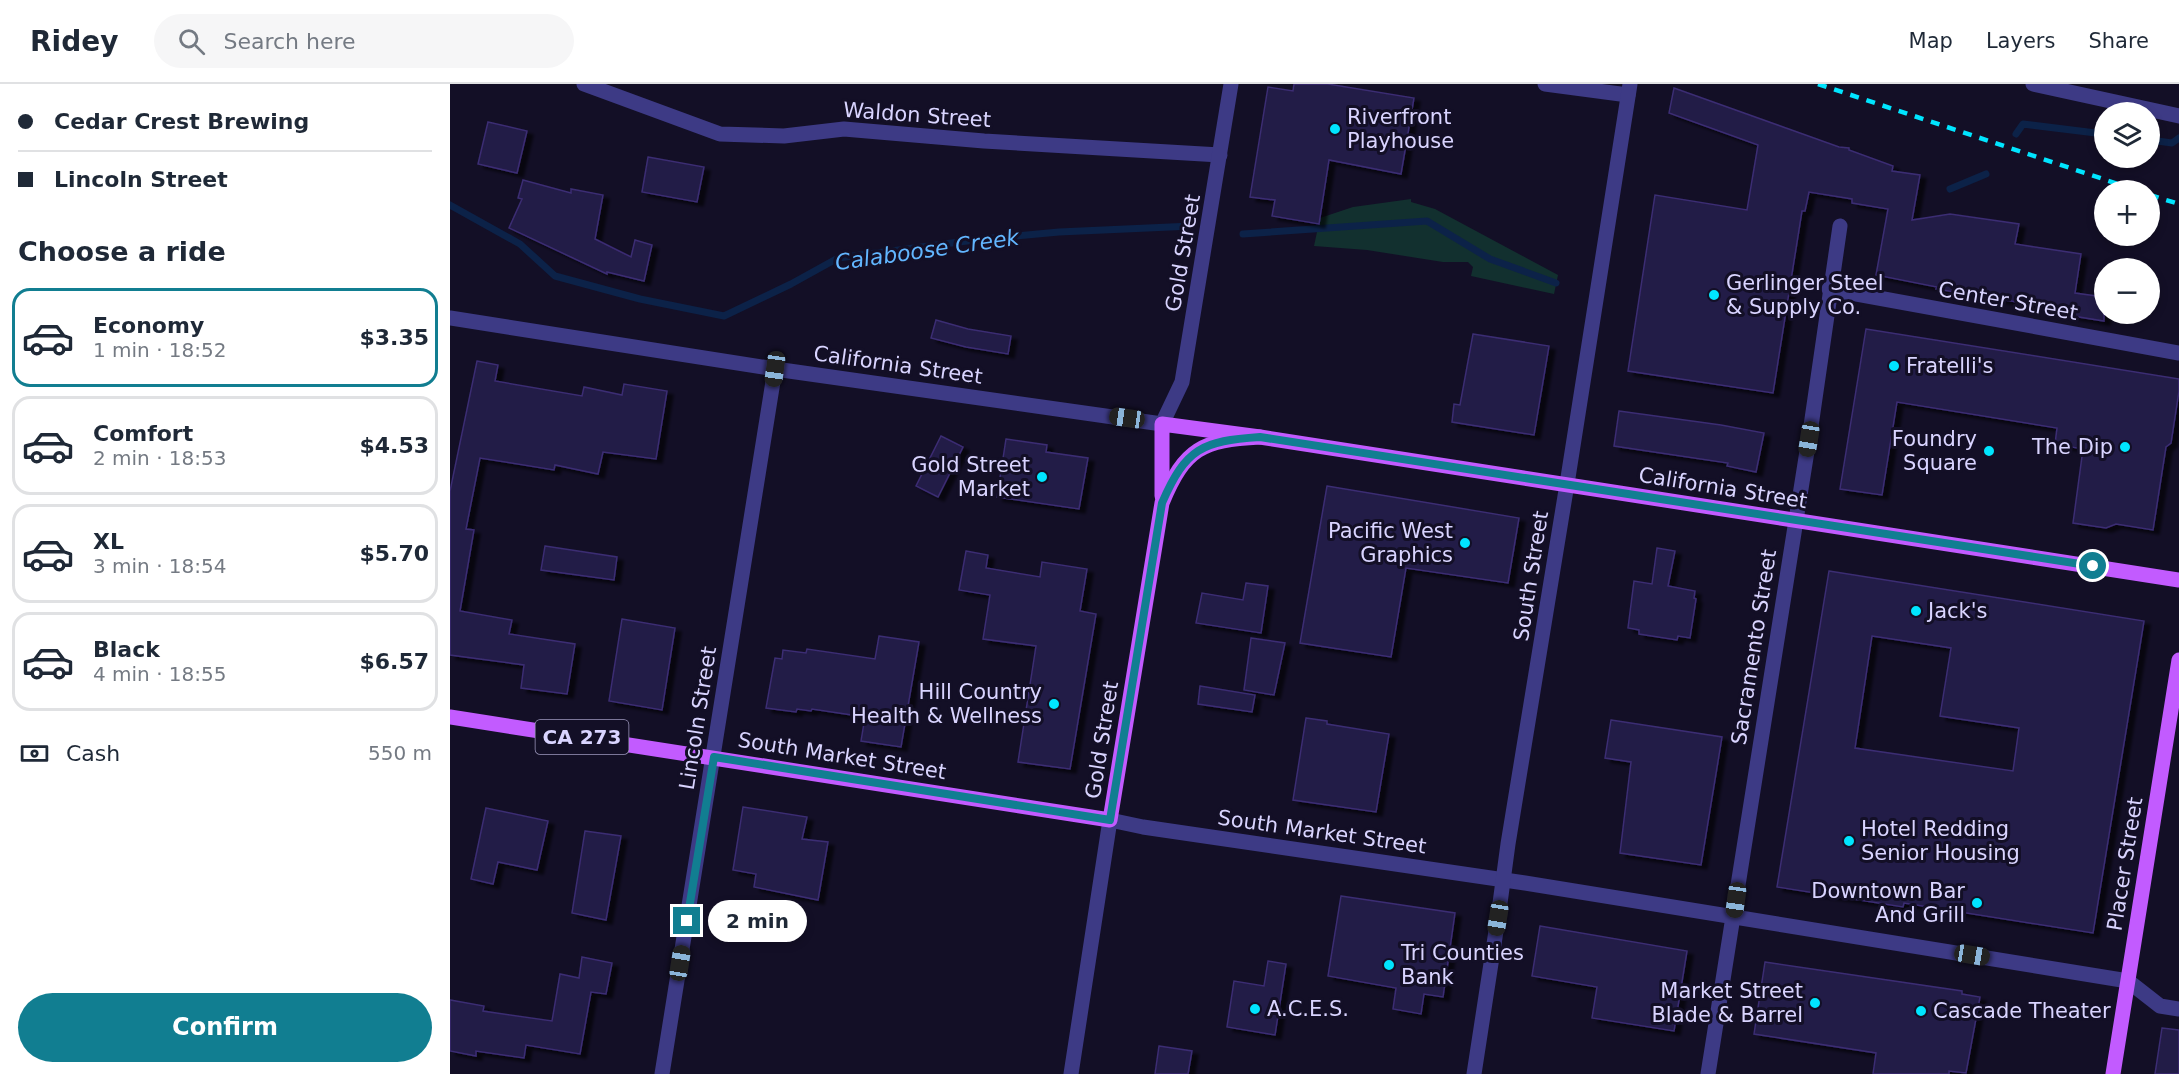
<!DOCTYPE html>
<html lang="en">
<head>
<meta charset="utf-8">
<style>
  :root { --surface:#fff; --page:#f6f6f7; --text:#1f2937; --muted:#747a83; --line:#e0e1e3; --accent:#117e91 }
  body { margin:0; font-family:"DejaVu Sans",sans-serif; background:var(--page); color:var(--text); height:100vh; display:flex; flex-direction:column; font-size:22px; white-space:nowrap }
  * { box-sizing:border-box; margin:0 }
  p { font-size:20px; color:var(--muted) }
  .icon { flex:none; width:33px; height:33px; fill:none; stroke:currentColor; stroke-width:2; stroke-linecap:round; stroke-linejoin:round }
  .map { position:relative; flex:1; overflow:hidden }
  .drawer { display:flex; flex-direction:column; background:var(--surface); width:450px }
  .drawer>* { flex:none }
  .guide { display:grid; align-content:center; height:132px; padding:0 18px; background:var(--surface) }
  .buttons { position:absolute; left:1644px; top:18px; display:grid; gap:12px }
  .buttons a { display:grid; place-items:center; width:66px; height:66px; border-radius:50%; background:var(--surface); box-shadow:0 3px 9px #0003; font-size:30px }
  .end { position:absolute; width:27px; height:27px; margin:-14px; border:8px solid #117e91; background:#fff; box-shadow:0 0 0 3px #fff }
  .from { border-radius:50% }
  .bubble { position:absolute; height:42px; border-radius:21px; background:var(--surface); box-shadow:0 3px 9px #0003; font-size:20px; font-weight:700; line-height:42px; text-align:center }
  .car { position:absolute; width:18px; height:36px; margin:-18px -9px; border-radius:8px; box-shadow:0 0 4px 2px #0007; background:linear-gradient(#222 24%,#8ab4d8 0 40%,#222 0 76%,#8ab4d8 0 86%,#222 0) }
  .guide b { display:flex; align-items:center; gap:21px; height:57px; font-size:22px }
  .guide b+b { border-top:2px solid var(--line) }
  .guide i { width:15px; height:15px; background:var(--text) }
  ul { padding:0; list-style:none }
  li { display:flex; align-items:center; gap:18px; height:99px; margin:0 12px 9px; padding:0 6px; border:3px solid var(--line); border-radius:18px }
  li div { flex:1 }
  li b { display:block; font-size:22px }
  li em { font-style:normal; font-weight:700 }
  li.current { border-color:var(--accent) }
  li>.icon { width:54px; height:54px; stroke-width:1.5 }
  h2 { padding:0 18px; font-size:27px; line-height:72px }
  .pay { display:flex; align-items:center; gap:15px; height:66px; padding:0 18px; font-size:22px }
  .pay p { margin-inline-start:auto }
  .action { display:flex; gap:12px; margin-top:auto; padding:12px 18px }
  .action a { flex:1; height:69px; border-radius:36px; background:var(--accent); color:#fff; font-size:24px; font-weight:700; line-height:69px; text-align:center }
  header { display:flex; align-items:center; gap:36px; box-sizing:border-box; height:84px; padding:0 30px; background:var(--surface); border-bottom:2px solid var(--line) }
  header strong { font-size:28px }
  nav { display:flex; gap:33px; margin-inline-start:auto; font-size:21px }
  .search { width:420px; height:54px; background:var(--page); display:flex; align-items:center; gap:15px; box-sizing:border-box; padding:0 21px; border-radius:33px; color:var(--muted); font-size:22px }
  main { display:flex; flex:1; min-height:0 }
  .map>svg:first-child { display:block }
  .green { fill:#12302f }
  .lines { fill:none; stroke-linecap:round; stroke-linejoin:round }
  .stream { stroke:#0c2248; stroke-width:7 }
  .building { fill:#241b47; stroke:#3b2d73; stroke-width:1.5; fill-rule:evenodd; filter:url(#shadow) }
  .minor { stroke:#3d3a85; stroke-width:15 }
  .major { stroke:#c25bff; stroke-width:15 }
  .rail { stroke:#00e5ff; stroke-width:4.5; stroke-dasharray:9 8; stroke-linecap:butt }
  .route { stroke:#117e91; stroke-width:8 }
  .poi-dot { fill:#00e5ff; stroke:#130f26; stroke-width:2 }
  .labels { text-anchor:middle; dominant-baseline:central; stroke-width:6; stroke-linejoin:round; paint-order:stroke }
  .shield { fill:#130f26; stroke:#9e99be; stroke-width:1.5 }
  .shield-label { font-size:20px; font-weight:bold; fill:#d9d4ff }
  .street-label { font-size:21px; fill:#d9d4ff; stroke:#130f26 }
  .poi-label { font-size:21px; fill:#d9d4ff; stroke:#130f26; text-anchor:start }
  .water-label { font-size:22px; font-style:italic; fill:#62b6ff; stroke:#130f26 }
</style>
</head>
<body>
<header>
<strong>Ridey</strong>
<div class="search"><svg class="icon" aria-label="search" viewBox="0 0 24 24"><circle cx="10" cy="10" r="6"/><path d="M15 15l6 6"/></svg>Search here</div>
<nav><a>Map</a><a>Layers</a><a>Share</a></nav>
</header>
<main>
<section class="drawer">
<div class="guide">
<b><i class="from"></i>Cedar Crest Brewing</b>
<b><i></i>Lincoln Street</b>
</div>
<h2>Choose a ride</h2>
<ul>
<li class="current"><svg class="icon" aria-label="car" viewBox="0 0 24 24"><path d="M5 17H2v-5l4-1 3-4h7l3 4 3 1v5h-3M9 17h6M6 11h13"/><circle cx="7" cy="17" r="2"/><circle cx="17" cy="17" r="2"/></svg><div><b>Economy</b><p>1 min · 18:52</p></div><em>$3.35</em></li>
<li><svg class="icon" aria-label="car" viewBox="0 0 24 24"><path d="M5 17H2v-5l4-1 3-4h7l3 4 3 1v5h-3M9 17h6M6 11h13"/><circle cx="7" cy="17" r="2"/><circle cx="17" cy="17" r="2"/></svg><div><b>Comfort</b><p>2 min · 18:53</p></div><em>$4.53</em></li>
<li><svg class="icon" aria-label="car" viewBox="0 0 24 24"><path d="M5 17H2v-5l4-1 3-4h7l3 4 3 1v5h-3M9 17h6M6 11h13"/><circle cx="7" cy="17" r="2"/><circle cx="17" cy="17" r="2"/></svg><div><b>XL</b><p>3 min · 18:54</p></div><em>$5.70</em></li>
<li><svg class="icon" aria-label="car" viewBox="0 0 24 24"><path d="M5 17H2v-5l4-1 3-4h7l3 4 3 1v5h-3M9 17h6M6 11h13"/><circle cx="7" cy="17" r="2"/><circle cx="17" cy="17" r="2"/></svg><div><b>Black</b><p>4 min · 18:55</p></div><em>$6.57</em></li>
</ul>
<div class="pay"><svg class="icon" aria-label="cash" viewBox="0 0 24 24"><path d="M3 7h18v10H3z"/><circle cx="12" cy="12" r="2"/></svg>Cash<p>550 m</p></div>
<div class="action"><a>Confirm</a></div>
</section>
<div class="map">
<svg width="1729" height="990" viewBox="0 0 1729 990">
  <defs>
    <filter id="shadow"><feDropShadow dx="6" dy="4" stdDeviation="1.5" flood-color="#0009"/></filter>
  </defs>
  <rect width="100%" height="100%" fill="#130f26"/>
  <path class="green" d="M 961,115 L 961,118 L 985,125 L 1108,191 L 1104,210 L 1021,192 L 1023,183 L 1018,178 L 993,178 L 917,166 L 864,162 L 870,134 L 903,123 Z"/>
  <g class="lines">
    <g class="stream">
      <path d="M 1566,50 L 1573,40 L 1654,50"/>
      <path d="M 1700,56 L 1722,59 L 1729,54"/>
      <path d="M 1500,105 L 1536,90"/>
      <path d="M 0,121 L 70,160 L 105,192 L 190,215 L 274,232 L 341,200 L 388,174 L 532,155 L 609,148 L 742,142"/>
      <path d="M 793,150 L 977,137 L 1040,175 L 1106,199"/>
    </g>
  </g>
  <g class="building">
    <path d="M 844,0 L 878,0 L 964,14 L 951,90 L 879,76 L 869,140 L 822,132 L 825,116 L 800,113 L 818,3 L 843,7 Z"/>
    <path d="M 1224,4 L 1389,63 L 1399,64 L 1399,66 L 1443,82 L 1442,87 L 1470,91 L 1462,136 L 1500,130 L 1569,140 L 1565,160 L 1631,170 L 1625,209 L 1654,213 L 1654,237 L 1623,232 L 1623,227 L 1486,205 L 1487,203 L 1426,191 L 1438,125 L 1402,119 L 1402,115 L 1359,108 L 1355,127 L 1352,127 L 1323,309 L 1178,287 L 1205,111 L 1297,126 L 1308,61 L 1219,29 Z"/>
    <path d="M 38,38 L 77,47 L 67,89 L 28,80 Z"/>
    <path d="M 198,73 L 254,83 L 247,118 L 192,108 Z"/>
    <path d="M 73,96 L 121,109 L 121,105 L 153,111 L 145,155 L 181,173 L 185,156 L 202,161 L 194,197 L 157,188 L 157,190 L 59,144 L 72,115 L 68,114 Z"/>
    <path d="M 486,236 L 518,245 L 561,252 L 558,270 L 516,263 L 481,254 Z"/>
    <path d="M 1416,245 L 1729,295 L 1729,307 L 1721,359 L 1716,363 L 1703,446 L 1666,440 L 1656,444 L 1623,439 L 1633,365 L 1605,360 L 1607,344 L 1447,318 L 1432,411 L 1390,405 Z"/>
    <path d="M 1023,250 L 1099,262 L 1084,351 L 1002,338 L 1004,320 L 1010,321 Z"/>
    <path d="M 27,277 L 48,281 L 45,297 L 132,312 L 134,303 L 172,311 L 174,300 L 217,307 L 206,375 L 153,368 L 148,390 L 105,381 L 104,386 L 30,374 L 16,445 L 24,446 L 10,527 L 62,536 L 59,550 L 125,560 L 117,610 L 71,604 L 74,581 L 0,571 L 0,407 Z"/>
    <path d="M 1169,327 L 1271,341 L 1314,349 L 1306,388 L 1277,382 L 1278,379 L 1164,362 Z"/>
    <path d="M 491,352 L 513,363 L 488,413 L 466,402 Z"/>
    <path d="M 556,355 L 597,361 L 596,368 L 638,374 L 629,425 L 547,413 Z"/>
    <path d="M 877,402 L 1069,434 L 1058,499 L 956,484 L 941,573 L 850,559 Z"/>
    <path d="M 95,462 L 167,473 L 164,496 L 91,486 Z"/>
    <path d="M 1207,464 L 1225,467 L 1218,502 L 1245,507 L 1244,514 L 1246,515 L 1240,554 L 1228,552 L 1227,556 L 1189,550 L 1189,546 L 1178,544 L 1184,497 L 1202,500 Z"/>
    <path d="M 516,467 L 538,471 L 536,484 L 590,493 L 592,478 L 637,485 L 630,527 L 646,530 L 620,685 L 568,678 L 586,562 L 533,555 L 540,511 L 509,506 Z"/>
    <path d="M 1379,487 L 1694,537 L 1643,849 L 1454,819 L 1453,823 L 1327,803 ZM 1422,552 L 1501,564 L 1490,632 L 1569,644 L 1563,687 L 1405,664 Z"/>
    <path d="M 796,499 L 818,502 L 811,549 L 746,539 L 752,509 L 793,516 Z"/>
    <path d="M 172,535 L 225,544 L 212,626 L 159,617 Z"/>
    <path d="M 429,552 L 469,558 L 451,663 L 411,657 L 415,633 L 362,625 L 361,627 L 347,625 L 346,628 L 316,624 L 325,574 L 332,575 L 333,566 L 356,569 L 357,565 L 425,575 Z"/>
    <path d="M 801,554 L 835,559 L 824,611 L 794,606 Z"/>
    <path d="M 750,602 L 805,611 L 802,628 L 748,620 Z"/>
    <path d="M 856,634 L 877,637 L 877,640 L 939,650 L 926,728 L 843,716 Z"/>
    <path d="M 1161,636 L 1272,653 L 1251,781 L 1170,769 L 1181,678 L 1155,674 Z"/>
    <path d="M 293,723 L 357,733 L 352,755 L 378,758 L 368,816 L 304,803 L 306,790 L 283,786 Z"/>
    <path d="M 36,724 L 98,737 L 87,786 L 48,778 L 43,800 L 21,795 Z"/>
    <path d="M 135,747 L 171,752 L 156,836 L 122,829 Z"/>
    <path d="M 891,812 L 1005,829 L 993,913 L 974,910 L 971,930 L 943,925 L 946,904 L 878,892 Z"/>
    <path d="M 1090,842 L 1237,867 L 1224,947 L 1142,934 L 1147,903 L 1082,892 Z"/>
    <path d="M 132,873 L 162,879 L 156,910 L 141,908 L 130,970 L 76,961 L 74,974 L 26,967 L 26,972 L 0,967 L 0,916 L 34,922 L 33,927 L 102,937 L 110,890 L 129,894 Z"/>
    <path d="M 818,877 L 836,880 L 825,951 L 777,943 L 784,897 L 814,902 Z"/>
    <path d="M 1315,878 L 1512,907 L 1512,910 L 1530,913 L 1516,989 L 1499,987 L 1499,990 L 1423,990 L 1426,969 L 1304,950 Z"/>
    <path d="M 1712,944 L 1729,946 L 1729,990 L 1705,990 Z"/>
    <path d="M 709,962 L 742,967 L 738,990 L 705,990 Z"/>
  </g>
  <g class="lines">
    <g class="minor">
      <path d="M 134,0 L 270,50 L 334,52 L 394,45 L 534,57 L 770,71"/>
      <path d="M 1095,0 L 1178,11"/>
      <path d="M 1583,0 L 1729,32"/>
      <path d="M 1379,205 L 1729,269"/>
      <path d="M 0,234 L 325,285 L 712,340 L 732,298 L 781,0"/>
      <path d="M 212,990 L 325,285"/>
      <path d="M 621,990 L 660,736 L 693,743 L 1075,799 L 1678,897 L 1710,922 L 1729,925"/>
      <path d="M 1024,990 L 1048,834 L 1058,760 L 1117,400 L 1180,0"/>
      <path d="M 1258,990 L 1361,342 L 1390,142"/>
    </g>
    <g class="major">
      <path d="M 712,412 L 712,340 L 810,353 L 1729,496"/>
      <path d="M 0,633 L 660,736 L 712,419 C 735,364 752,356 810,353"/>
      <path d="M 1663,990 L 1729,576"/>
    </g>
    <g class="rail">
      <path d="M 1368,0 L 1686,106"/>
      <path d="M 1700,111 L 1729,120"/>
    </g>
  </g>
  <g class="lines">
    <path class="route" d="M 237,837 L 264,673 L 660,736 L 712,419 C 736,364 752,357 810,353 L 1643,482"/>
  </g>
  <g class="poi-dot">
    <circle cx="885" cy="45" r="6"/>
    <circle cx="1264" cy="211" r="6"/>
    <circle cx="1444" cy="282" r="6"/>
    <circle cx="1675" cy="363" r="6"/>
    <circle cx="1539" cy="367" r="6"/>
    <circle cx="592" cy="393" r="6"/>
    <circle cx="1015" cy="459" r="6"/>
    <circle cx="1466" cy="527" r="6"/>
    <circle cx="604" cy="620" r="6"/>
    <circle cx="1399" cy="757" r="6"/>
    <circle cx="1527" cy="819" r="6"/>
    <circle cx="939" cy="881" r="6"/>
    <circle cx="1365" cy="919" r="6"/>
    <circle cx="805" cy="925" r="6"/>
    <circle cx="1471" cy="927" r="6"/>
  </g>
  <g class="labels">
    <rect class="shield" x="85.5" y="636" width="93" height="34" rx="4.5"/>
    <g class="shield-label">
      <text x="132" y="653">CA 273</text>
    </g>
    <g class="street-label">
      <text transform="translate(467 31) rotate(4)">Waldon Street</text>
      <text transform="translate(733 169) rotate(-80)">Gold Street</text>
      <text transform="translate(1558 217) rotate(10)">Center Street</text>
      <text transform="translate(448 281) rotate(8)">California Street</text>
      <text transform="translate(1273 404) rotate(9)">California Street</text>
      <text transform="translate(1081 492) rotate(-81)">South Street</text>
      <text transform="translate(1304 563) rotate(-81)">Sacramento Street</text>
      <text transform="translate(248 634) rotate(-81)">Lincoln Street</text>
      <text transform="translate(652 656) rotate(-81)">Gold Street</text>
      <text transform="translate(392 672) rotate(9)">South Market Street</text>
      <text transform="translate(872 748) rotate(8)">South Market Street</text>
      <text transform="translate(1675 780) rotate(-81)">Placer Street</text>
    </g>
    <g class="poi-label">
      <text x="897" y="33">Riverfront<tspan x="897" dy="24">Playhouse</tspan></text>
      <text x="1276" y="199">Gerlinger Steel<tspan x="1276" dy="24">&amp; Supply Co.</tspan></text>
      <text x="1456" y="282">Fratelli's</text>
      <text x="1527" y="355" text-anchor="end">Foundry<tspan x="1527" dy="24">Square</tspan></text>
      <text x="1663" y="363" text-anchor="end">The Dip</text>
      <text x="580" y="381" text-anchor="end">Gold Street<tspan x="580" dy="24">Market</tspan></text>
      <text x="1003" y="447" text-anchor="end">Pacific West<tspan x="1003" dy="24">Graphics</tspan></text>
      <text x="1478" y="527">Jack's</text>
      <text x="592" y="608" text-anchor="end">Hill Country<tspan x="592" dy="24">Health &amp; Wellness</tspan></text>
      <text x="1411" y="745">Hotel Redding<tspan x="1411" dy="24">Senior Housing</tspan></text>
      <text x="1515" y="807" text-anchor="end">Downtown Bar<tspan x="1515" dy="24">And Grill</tspan></text>
      <text x="951" y="869">Tri Counties<tspan x="951" dy="24">Bank</tspan></text>
      <text x="1353" y="907" text-anchor="end">Market Street<tspan x="1353" dy="24">Blade &amp; Barrel</tspan></text>
      <text x="817" y="925">A.C.E.S.</text>
      <text x="1483" y="927">Cascade Theater</text>
    </g>
    <g class="water-label">
      <text transform="translate(477 166) rotate(-8)">Calaboose Creek</text>
    </g>
  </g>
</svg>
<div class="buttons">
<a><svg class="icon" aria-label="layers" viewBox="0 0 24 24"><path d="M12 4l9 5-9 5-9-5zM3 14l9 5 9-5"/></svg></a>
<a>+</a>
<a>−</a>
</div>
<i class="end from" style="left:1643px;top:482px"></i>
<i class="end" style="left:237px;top:837px"></i>
<div class="bubble" style="left:258px;top:816px;width:99px">2 min</div>
<i class="car" style="left:325px;top:285px;rotate:188deg"></i>
<i class="car" style="left:677px;top:334px;rotate:278deg"></i>
<i class="car" style="left:1359px;top:355px;rotate:189deg"></i>
<i class="car" style="left:1286px;top:816px;rotate:188deg"></i>
<i class="car" style="left:1048px;top:834px;rotate:189deg"></i>
<i class="car" style="left:1522px;top:871px;rotate:99deg"></i>
<i class="car" style="left:230px;top:879px;rotate:9deg"></i>
</div>
</main>
</body>
</html>
